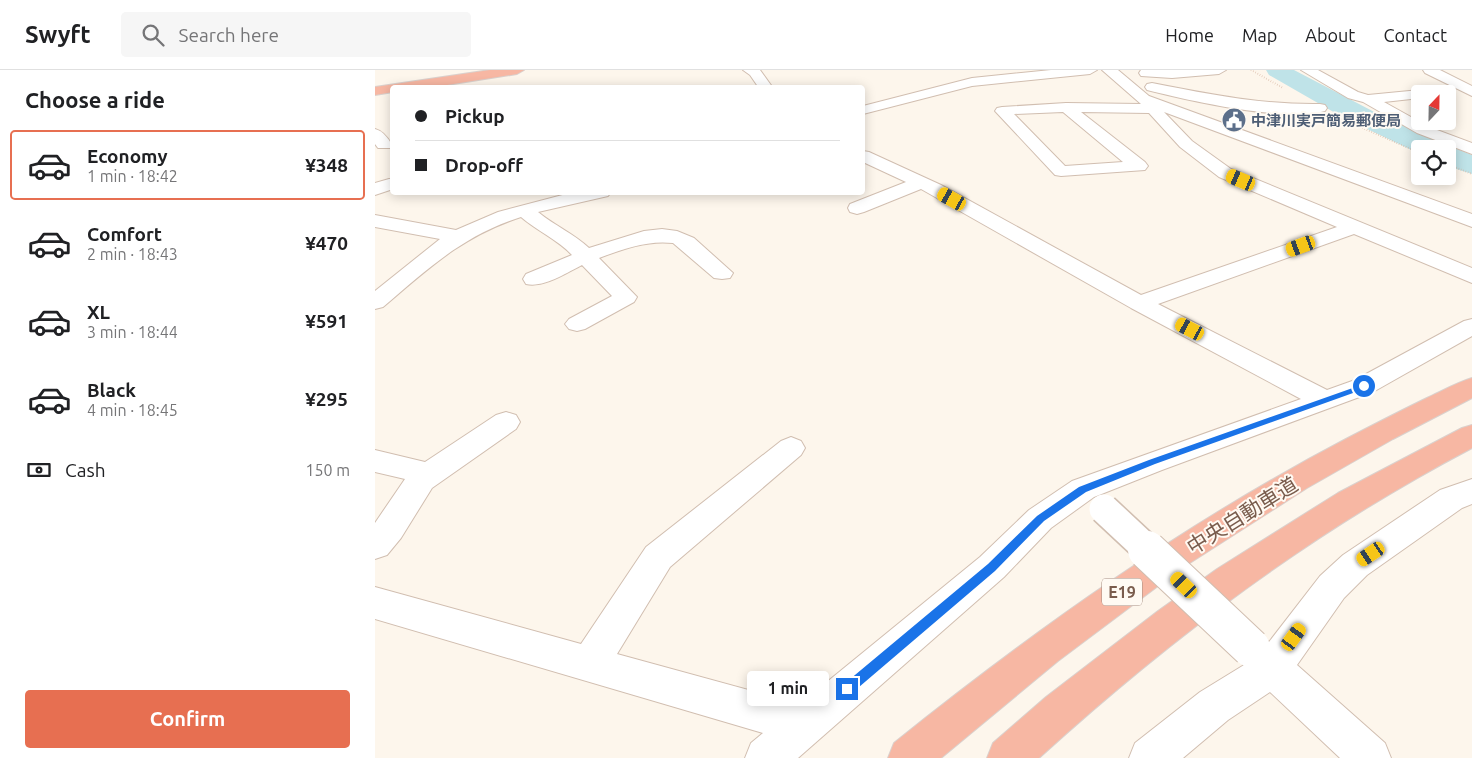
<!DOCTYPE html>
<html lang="en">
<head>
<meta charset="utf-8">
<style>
  :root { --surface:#fff; --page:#f6f6f6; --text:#202124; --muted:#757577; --line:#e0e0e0; --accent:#e76f51 }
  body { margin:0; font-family:Ubuntu,"Noto Sans JP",sans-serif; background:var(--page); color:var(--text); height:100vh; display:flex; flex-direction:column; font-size:19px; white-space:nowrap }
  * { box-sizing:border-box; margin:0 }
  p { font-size:16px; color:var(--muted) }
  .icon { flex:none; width:28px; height:28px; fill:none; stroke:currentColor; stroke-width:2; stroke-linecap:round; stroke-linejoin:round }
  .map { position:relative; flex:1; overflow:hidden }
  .sheet { display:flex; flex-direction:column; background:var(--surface); width:375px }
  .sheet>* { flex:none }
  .hud { position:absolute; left:15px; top:15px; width:475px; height:110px; border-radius:5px; box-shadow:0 2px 12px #0003; display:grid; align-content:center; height:110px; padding:0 25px; background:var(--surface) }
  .needle { width:32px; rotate:22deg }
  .controls { position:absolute; left:1036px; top:15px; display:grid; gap:10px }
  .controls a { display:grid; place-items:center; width:45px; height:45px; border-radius:5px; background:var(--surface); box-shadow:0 2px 12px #0003; font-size:25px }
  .end { position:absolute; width:22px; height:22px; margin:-11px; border:6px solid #1a73e8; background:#fff; box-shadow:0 0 0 2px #fff }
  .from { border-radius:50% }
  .bubble { position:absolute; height:35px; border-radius:5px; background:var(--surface); box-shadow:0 2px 12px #0003; font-size:16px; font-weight:700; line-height:35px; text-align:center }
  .car { position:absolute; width:15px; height:30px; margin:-15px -8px; border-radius:6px; box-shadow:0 0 4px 1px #0007; background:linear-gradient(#f5c518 24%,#345 0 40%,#f5c518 0 76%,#345 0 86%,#f5c518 0) }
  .hud b { display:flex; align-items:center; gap:18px; height:48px; font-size:19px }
  .hud b+b { border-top:1px solid var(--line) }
  .hud i { width:12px; height:12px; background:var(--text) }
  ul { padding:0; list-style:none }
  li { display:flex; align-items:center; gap:15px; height:70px; margin:0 10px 8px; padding:0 15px; border:2px solid transparent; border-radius:5px }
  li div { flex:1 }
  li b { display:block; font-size:19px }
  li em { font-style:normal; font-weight:700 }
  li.current { border-color:var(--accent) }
  li>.icon { width:45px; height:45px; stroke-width:1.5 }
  h2 { padding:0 25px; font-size:22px; line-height:60px }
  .pay { display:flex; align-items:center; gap:12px; height:55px; padding:0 25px; font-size:19px }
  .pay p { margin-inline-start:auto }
  .action { display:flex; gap:10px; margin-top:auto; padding:10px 25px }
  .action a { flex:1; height:58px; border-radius:5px; background:var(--accent); color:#fff; font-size:20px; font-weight:700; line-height:58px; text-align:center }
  header { display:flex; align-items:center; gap:30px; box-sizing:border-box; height:70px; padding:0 25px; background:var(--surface); border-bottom:1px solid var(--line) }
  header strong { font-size:24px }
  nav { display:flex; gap:28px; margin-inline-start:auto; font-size:18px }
  .search { width:350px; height:45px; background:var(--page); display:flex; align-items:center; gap:12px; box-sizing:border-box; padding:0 18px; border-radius:5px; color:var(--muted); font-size:19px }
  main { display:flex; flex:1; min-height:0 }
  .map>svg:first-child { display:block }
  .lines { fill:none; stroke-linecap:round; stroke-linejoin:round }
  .river { fill:#bfe3e8; fill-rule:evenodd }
  .minor-casing { stroke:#d1beb0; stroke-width:2 }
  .highway-casing { stroke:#dad1cd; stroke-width:2 }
  .path { stroke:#d9b8a5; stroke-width:2; stroke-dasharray:0.5 2; stroke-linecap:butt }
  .minor { fill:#fff; fill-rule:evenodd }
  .highway { fill:#f7b7a3; fill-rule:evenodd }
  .minor-bridge-far1-casing { stroke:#d1beb0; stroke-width:32; stroke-linecap:butt }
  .minor-bridge-casing { stroke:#d1beb0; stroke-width:40; stroke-linecap:butt }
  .minor-bridge-far1 { stroke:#fff; stroke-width:29 }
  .minor-bridge { stroke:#fff; stroke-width:38 }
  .route { fill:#1a73e8 }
  .labels { text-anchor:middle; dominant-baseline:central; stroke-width:4; stroke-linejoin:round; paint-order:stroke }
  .far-service-label { font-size:15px; font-weight:bold; fill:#4e5e75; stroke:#fffaf3; text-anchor:start }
  .shield { fill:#fffaf3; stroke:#a28b7f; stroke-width:1 }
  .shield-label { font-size:16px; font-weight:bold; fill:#7a5c4d }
  .near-street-label { font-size:21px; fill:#7a5c4d; stroke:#fffaf3 }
</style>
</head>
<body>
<header>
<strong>Swyft</strong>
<div class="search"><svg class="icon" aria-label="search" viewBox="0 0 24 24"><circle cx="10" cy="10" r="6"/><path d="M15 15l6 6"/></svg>Search here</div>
<nav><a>Home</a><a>Map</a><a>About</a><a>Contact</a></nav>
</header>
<main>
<section class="sheet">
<h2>Choose a ride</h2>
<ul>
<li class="current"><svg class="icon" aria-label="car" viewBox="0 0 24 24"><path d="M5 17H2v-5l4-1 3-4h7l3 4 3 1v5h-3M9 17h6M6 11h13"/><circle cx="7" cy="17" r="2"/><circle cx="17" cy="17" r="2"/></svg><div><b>Economy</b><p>1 min · 18:42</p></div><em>¥348</em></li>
<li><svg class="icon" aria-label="car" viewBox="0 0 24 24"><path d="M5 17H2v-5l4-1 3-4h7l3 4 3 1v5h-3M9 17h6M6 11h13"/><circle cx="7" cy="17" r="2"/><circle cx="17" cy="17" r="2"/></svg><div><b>Comfort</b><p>2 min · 18:43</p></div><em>¥470</em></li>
<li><svg class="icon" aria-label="car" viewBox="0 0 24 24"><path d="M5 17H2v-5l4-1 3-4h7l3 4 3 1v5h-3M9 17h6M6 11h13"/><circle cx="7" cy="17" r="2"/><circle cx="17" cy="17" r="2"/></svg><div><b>XL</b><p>3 min · 18:44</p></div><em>¥591</em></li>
<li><svg class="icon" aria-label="car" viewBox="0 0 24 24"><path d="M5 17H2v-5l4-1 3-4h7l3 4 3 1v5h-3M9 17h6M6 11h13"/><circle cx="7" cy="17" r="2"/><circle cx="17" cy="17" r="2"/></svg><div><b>Black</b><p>4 min · 18:45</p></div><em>¥295</em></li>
</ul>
<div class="pay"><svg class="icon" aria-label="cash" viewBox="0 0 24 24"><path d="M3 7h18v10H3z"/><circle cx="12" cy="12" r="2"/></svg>Cash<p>150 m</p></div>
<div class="action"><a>Confirm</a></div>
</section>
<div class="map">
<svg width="1097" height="688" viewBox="0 0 1097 688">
  <rect width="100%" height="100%" fill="#fdf6ec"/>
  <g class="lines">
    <path class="river" d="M 891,0 L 919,0 L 1007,46 L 1067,73 L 1070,77 L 1082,79 L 1097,85 L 1097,104 L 1072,96 L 1072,79 L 1045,79 L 1045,84 L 969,48 L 894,5 Z"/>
    <defs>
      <g id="minor">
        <path d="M 368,0 L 385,0 L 398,18 L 384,18 L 375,5 Z"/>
        <path d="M 676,0 L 722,0 L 715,4 L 597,16 L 488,44 L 488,36 L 597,8 Z"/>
        <path d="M 727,0 L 743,0 L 774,26 L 1097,144 L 1097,157 L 789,42 L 817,71 L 856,99 L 1097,198 L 1097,213 L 979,164 L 783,234 L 952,320 L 980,310 L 1089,251 L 1097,249 L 1097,266 L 998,322 L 787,400 L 719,427 L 676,458 L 629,507 L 423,688 L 370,688 L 376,673 L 388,663 L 0,549 L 0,517 L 206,574 L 271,477 L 406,371 L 416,367 L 426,371 L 430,378 L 426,385 L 295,497 L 242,584 L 425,634 L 605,487 L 654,440 L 697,411 L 926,329 L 756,238 L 546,119 L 489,142 L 482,144 L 475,142 L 473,138 L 475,134 L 531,112 L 488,92 L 488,81 L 494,82 L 566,115 L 766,225 L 962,157 L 844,107 L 805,77 L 774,43 L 706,42 L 770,92 L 773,96 L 770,100 L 686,106 L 680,105 L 620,41 L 622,38 L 627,37 L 691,33 L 766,34 ZM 688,42 L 748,92 L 690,96 L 639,44 Z"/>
        <path d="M 766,0 L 851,0 L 844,4 L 797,8 L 766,6 L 764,3 Z"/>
        <path d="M 926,0 L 943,0 L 983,22 L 993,25 L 1045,20 L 1050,21 L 1052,24 L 1045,24 L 1045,28 L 1009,32 L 1054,57 L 1097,73 L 1097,84 L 1042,63 L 988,32 L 973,28 Z"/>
        <path d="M 1048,0 L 1065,0 L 1097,16 L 1097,26 L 1050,3 Z"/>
        <path d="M 777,13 C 833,24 888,35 945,34 L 950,35 L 952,38 L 950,41 C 908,52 816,31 772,20 L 770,17 L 772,14 Z"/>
        <path d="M 0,59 C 8,61 13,68 17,75 L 15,78 L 3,78 L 0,74 Z"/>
        <path d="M 14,109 L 18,109 L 18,119 L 0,125 L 0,113 Z"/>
        <path d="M 199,122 L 236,122 L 233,126 L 163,142 C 180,156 198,163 214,178 L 269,161 L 287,159 L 302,161 L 319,168 L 358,203 L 355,208 L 347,209 L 339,208 L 298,173 C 272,170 248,179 224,188 L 262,227 L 259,232 L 210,259 L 202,261 L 194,259 L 190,254 L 194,249 L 237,226 L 207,195 C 191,203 169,218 151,214 L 148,209 L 151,204 L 197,185 C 182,169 162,161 146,147 C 87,166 54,198 8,237 L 0,239 L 0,221 L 65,169 L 0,157 L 0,145 L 81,160 L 123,142 Z"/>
        <path d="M 131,342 L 141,345 L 145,352 L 141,359 L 57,418 L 26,468 L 12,485 L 0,489 L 0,453 L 30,409 L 0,402 L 0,380 L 50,392 L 121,345 Z"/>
        <path d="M 1097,409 L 1097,434 L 1087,438 L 992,505 L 969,528 L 922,595 L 1010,673 L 1016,688 L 965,688 L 895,622 L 853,650 L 808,688 L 754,688 L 760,673 L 825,622 L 869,595 L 865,586 L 871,573 L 884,568 L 894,572 L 945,506 L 968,485 L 1065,420 Z"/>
      </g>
      <g id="highway">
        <path d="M 115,0 L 149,0 L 142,4 L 53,18 L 18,18 L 18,22 L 0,25 L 0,17 Z"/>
        <path d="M 1097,308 L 1097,328 L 1018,369 L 932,418 L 807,498 L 683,591 L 566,688 L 513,688 L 519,673 C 661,559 809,454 971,369 C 998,355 1025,341 1052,328 C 1067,321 1081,313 1097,308 Z"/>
        <path d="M 1097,355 L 1097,378 C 937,462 797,567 664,688 L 612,688 L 618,673 L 671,627 L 783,541 L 842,499 L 963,423 L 1087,358 Z"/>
      </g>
    </defs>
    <use href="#minor" class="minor-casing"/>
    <use href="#highway" class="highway-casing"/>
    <g class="path">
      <path d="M 876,0 L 908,18"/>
      <path d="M 962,47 L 1045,83"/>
      <path d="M 1072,94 L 1097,104"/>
    </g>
    <use href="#minor" class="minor"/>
    <use href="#highway" class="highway"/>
    <defs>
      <path id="minor-bridge-far1" d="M 729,439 L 774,481"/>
      <path id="minor-bridge" d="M 772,480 L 876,578"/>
    </defs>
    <use href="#minor-bridge-far1" class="minor-bridge-far1-casing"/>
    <use href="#minor-bridge" class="minor-bridge-casing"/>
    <use href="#minor-bridge-far1" class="minor-bridge-far1"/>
    <use href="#minor-bridge" class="minor-bridge"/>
  </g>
  <path class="route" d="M 989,314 L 993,316 L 992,318 L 780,394 L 711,422 L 669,451 L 620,501 L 477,623 L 472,624 L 468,623 L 467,619 L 468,615 L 613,494 L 662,446 L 704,417 L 774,390 Z"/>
  <defs>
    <symbol id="civic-disc" viewBox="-11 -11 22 22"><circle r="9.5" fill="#5c6f8a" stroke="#fffaf3"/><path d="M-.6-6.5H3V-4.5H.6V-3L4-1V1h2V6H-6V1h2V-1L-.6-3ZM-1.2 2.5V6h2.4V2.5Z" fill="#fff"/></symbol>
  </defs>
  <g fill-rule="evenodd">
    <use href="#civic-disc" x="845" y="36" width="28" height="28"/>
  </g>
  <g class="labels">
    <g class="far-service-label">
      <text x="876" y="50">中津川実戸簡易郵便局</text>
    </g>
    <rect class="shield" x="727" y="508.5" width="40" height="27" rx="4"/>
    <g class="shield-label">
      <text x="747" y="522">E19</text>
    </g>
    <g class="near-street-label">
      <text transform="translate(867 445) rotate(-32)">中央自動車道</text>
    </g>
  </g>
</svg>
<div class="controls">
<a><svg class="needle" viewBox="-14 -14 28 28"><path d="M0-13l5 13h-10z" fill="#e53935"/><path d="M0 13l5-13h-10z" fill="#757577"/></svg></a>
<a><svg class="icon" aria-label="locate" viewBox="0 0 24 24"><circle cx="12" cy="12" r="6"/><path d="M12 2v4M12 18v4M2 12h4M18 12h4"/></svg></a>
</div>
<i class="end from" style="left:989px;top:316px"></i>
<i class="end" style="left:472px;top:619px"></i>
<div class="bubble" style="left:372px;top:601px;width:82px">1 min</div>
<i class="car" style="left:866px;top:110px;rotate:293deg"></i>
<i class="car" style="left:577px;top:129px;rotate:299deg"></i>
<i class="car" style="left:926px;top:176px;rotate:250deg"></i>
<i class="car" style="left:815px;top:259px;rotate:298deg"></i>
<i class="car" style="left:996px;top:484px;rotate:236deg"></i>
<i class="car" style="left:809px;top:515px;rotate:314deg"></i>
<i class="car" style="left:919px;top:567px;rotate:36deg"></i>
<div class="hud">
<b><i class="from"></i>Pickup</b>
<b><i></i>Drop-off</b>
</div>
</div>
</main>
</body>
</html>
